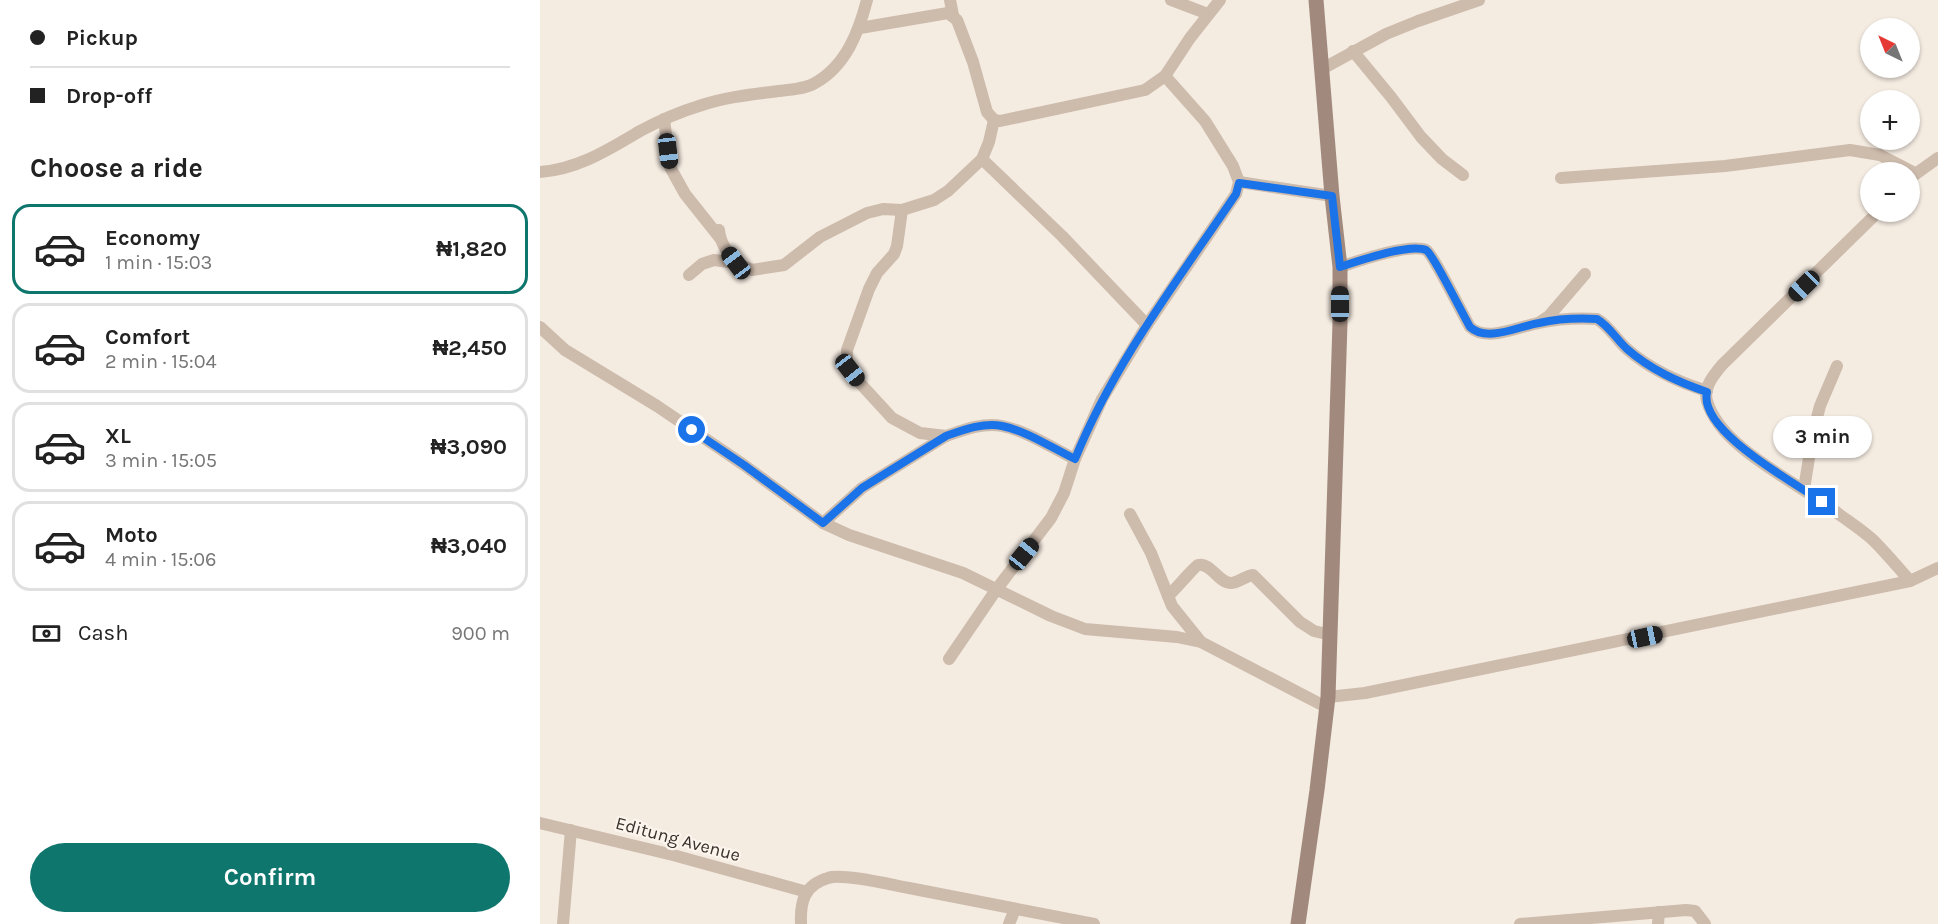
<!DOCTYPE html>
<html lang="en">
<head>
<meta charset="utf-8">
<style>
  :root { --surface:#fff; --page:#f2f2f2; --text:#222; --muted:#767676; --line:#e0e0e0; --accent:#0f766e }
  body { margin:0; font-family:Karla,sans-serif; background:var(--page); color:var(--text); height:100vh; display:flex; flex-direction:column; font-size:22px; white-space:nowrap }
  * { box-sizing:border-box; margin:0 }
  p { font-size:20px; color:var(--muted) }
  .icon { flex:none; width:33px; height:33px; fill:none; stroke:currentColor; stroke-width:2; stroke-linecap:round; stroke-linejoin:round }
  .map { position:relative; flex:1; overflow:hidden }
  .side { display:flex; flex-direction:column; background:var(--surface); width:540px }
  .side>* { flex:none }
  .hud { display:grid; align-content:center; height:132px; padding:0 30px; background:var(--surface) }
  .needle { width:39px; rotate:317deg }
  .fabs { position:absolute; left:1320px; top:18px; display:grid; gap:12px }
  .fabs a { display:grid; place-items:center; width:60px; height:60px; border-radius:50%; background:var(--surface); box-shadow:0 2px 4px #0004; font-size:30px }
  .end { position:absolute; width:27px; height:27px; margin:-14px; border:8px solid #1a73e8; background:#fff; box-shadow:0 0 0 3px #fff }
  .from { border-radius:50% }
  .bubble { position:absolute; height:42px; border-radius:21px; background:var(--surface); box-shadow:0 2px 4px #0004; font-size:20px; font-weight:700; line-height:42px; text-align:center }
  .car { position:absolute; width:18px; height:36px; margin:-18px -9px; border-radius:8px; box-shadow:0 0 4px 2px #0007; background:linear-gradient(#222 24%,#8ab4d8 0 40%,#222 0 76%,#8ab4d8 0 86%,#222 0) }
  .hud b { display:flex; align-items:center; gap:21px; height:57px; font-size:22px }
  .hud b+b { border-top:2px solid var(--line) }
  .hud i { width:15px; height:15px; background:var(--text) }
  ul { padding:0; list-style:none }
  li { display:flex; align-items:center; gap:18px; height:90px; margin:0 12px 9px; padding:0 18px; border:3px solid var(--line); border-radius:18px }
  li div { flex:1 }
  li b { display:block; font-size:22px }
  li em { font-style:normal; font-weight:700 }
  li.selected { border-color:var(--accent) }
  li>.icon { width:54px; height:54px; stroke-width:1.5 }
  h2 { padding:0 30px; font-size:27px; line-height:72px }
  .pay { display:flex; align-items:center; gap:15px; height:66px; padding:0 30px; font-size:22px }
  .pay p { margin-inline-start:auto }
  .cta { display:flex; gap:12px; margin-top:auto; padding:12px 30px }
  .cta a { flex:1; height:69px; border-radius:36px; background:var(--accent); color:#fff; font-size:24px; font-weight:700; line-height:69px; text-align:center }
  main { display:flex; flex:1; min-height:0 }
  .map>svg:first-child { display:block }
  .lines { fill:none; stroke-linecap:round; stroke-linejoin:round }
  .street { stroke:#cdbbac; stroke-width:12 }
  .secondary { stroke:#a18a7d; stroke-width:15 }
  .route { stroke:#1a73e8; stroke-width:8 }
  .labels { text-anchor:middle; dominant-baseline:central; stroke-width:4.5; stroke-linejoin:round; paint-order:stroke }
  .street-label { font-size:18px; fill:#3b302b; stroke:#fbf5ee }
</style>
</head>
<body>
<main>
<section class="side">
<div class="hud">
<b><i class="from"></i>Pickup</b>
<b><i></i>Drop-off</b>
</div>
<h2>Choose a ride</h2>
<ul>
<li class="selected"><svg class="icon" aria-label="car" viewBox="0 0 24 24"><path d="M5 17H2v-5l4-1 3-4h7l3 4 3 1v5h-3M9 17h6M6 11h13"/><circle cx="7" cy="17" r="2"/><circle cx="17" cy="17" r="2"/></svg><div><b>Economy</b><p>1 min · 15:03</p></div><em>₦1,820</em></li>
<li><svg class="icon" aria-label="car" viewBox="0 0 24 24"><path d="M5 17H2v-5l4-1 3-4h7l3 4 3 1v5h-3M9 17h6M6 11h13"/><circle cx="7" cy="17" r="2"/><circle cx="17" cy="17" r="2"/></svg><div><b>Comfort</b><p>2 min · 15:04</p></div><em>₦2,450</em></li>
<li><svg class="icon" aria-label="car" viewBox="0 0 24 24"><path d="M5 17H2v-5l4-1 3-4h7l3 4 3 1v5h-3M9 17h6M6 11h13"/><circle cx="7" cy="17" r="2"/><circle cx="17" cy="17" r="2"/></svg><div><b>XL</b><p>3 min · 15:05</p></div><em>₦3,090</em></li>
<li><svg class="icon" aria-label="car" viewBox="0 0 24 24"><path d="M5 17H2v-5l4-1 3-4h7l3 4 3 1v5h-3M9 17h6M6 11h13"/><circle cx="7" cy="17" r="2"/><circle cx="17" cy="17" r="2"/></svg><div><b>Moto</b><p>4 min · 15:06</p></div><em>₦3,040</em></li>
</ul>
<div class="pay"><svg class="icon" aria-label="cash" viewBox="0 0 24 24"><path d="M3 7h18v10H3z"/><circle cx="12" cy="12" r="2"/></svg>Cash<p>900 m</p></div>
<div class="cta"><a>Confirm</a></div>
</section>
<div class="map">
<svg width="1398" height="924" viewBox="0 0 1398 924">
  <rect width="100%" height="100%" fill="#f4ebe1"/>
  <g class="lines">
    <g class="street">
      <path d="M 410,0 L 413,15"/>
      <path d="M 631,0 L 668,14"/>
      <path d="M 320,28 L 408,13 L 417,20 L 433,62 L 447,112 L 454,120 L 460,121 L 605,90 L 625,76 L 650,38 L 680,0"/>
      <path d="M 813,51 L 851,97 L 881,137 L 902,159 L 923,175"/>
      <path d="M 782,69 L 846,34 L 878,21 L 939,0"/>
      <path d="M 124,119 L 130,167 L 145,194 L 180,238"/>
      <path d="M 442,159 L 522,236 L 607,325"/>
      <path d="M 0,172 C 38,169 68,150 100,131 C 119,121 139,112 159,106 C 182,98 206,95 231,92 C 245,90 263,90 275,83 C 306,66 319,31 327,0"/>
      <path d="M 1021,178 L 1185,166 L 1310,150 L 1340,155 L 1375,173"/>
      <path d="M 1370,178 L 1398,158"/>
      <path d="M 699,182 L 792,196"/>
      <path d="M 362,210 L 357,246 L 354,254 L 337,273 L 329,289 L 307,350 L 307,365 L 318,381 L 352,418 L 380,433 L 406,436"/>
      <path d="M 1338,212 L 1182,365 C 1174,375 1163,387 1167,401 C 1181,450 1262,484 1300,515 C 1311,523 1323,531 1333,540 C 1346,553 1358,567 1370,581"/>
      <path d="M 179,230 C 180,243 188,253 196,263"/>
      <path d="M 800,267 C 818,261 869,243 886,250 C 893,254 923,315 930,327 C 947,343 979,326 999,323 C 1017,319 1038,318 1057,319 C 1069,326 1077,340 1087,349 C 1111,370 1138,382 1167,391"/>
      <path d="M 149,275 L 162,264 L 174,260 L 196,263 L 212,270 L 244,265 L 280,237 L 327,213 L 343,209 L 362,210 L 394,200 L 408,191 L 442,159 L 449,142 L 454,120"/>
      <path d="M 1000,322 L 1009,316 L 1045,274"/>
      <path d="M 0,327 L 25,350 L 117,406 L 204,465 L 283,523 L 309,535 L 423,573 L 511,616 L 545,629 L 637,637 L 661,642 L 786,707"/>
      <path d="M 1264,489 L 1273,433 L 1280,406 L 1297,366"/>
      <path d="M 590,514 L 611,553 L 632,606 L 661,642"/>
      <path d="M 283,523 L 322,488 L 406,436 C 423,430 444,422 462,426 C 487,431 512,448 535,459"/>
      <path d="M 628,596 C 633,592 655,566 658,565 C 671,562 678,583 691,583 C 698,583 705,576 713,575 L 760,622 L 774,631 L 791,635"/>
      <path d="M 409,659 L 456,590 L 511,518 L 524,493 L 535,459 L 562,399 L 607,325 L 696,194 L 699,182 L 693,166 L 665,121 L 625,76"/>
      <path d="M 788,697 L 825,693 L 1370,581 L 1398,568"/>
      <path d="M 0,823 L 133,855 L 267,892"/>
      <path d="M 23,924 L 31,830"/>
      <path d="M 261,924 C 260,902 264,885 288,878 C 303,873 352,885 369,888 C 431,900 492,912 554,924"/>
      <path d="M 469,924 L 475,909"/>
      <path d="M 980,924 L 1146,910 L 1155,911 L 1165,924"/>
      <path d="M 1118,924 L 1119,912"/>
    </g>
    <path class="secondary" d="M 758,924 L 777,790 L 788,697 L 800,323 L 800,267 L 792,196 L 776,0"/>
  </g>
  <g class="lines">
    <path class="route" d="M 152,430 L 204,465 L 283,523 L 322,488 L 406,436 C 423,430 444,422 462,426 C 487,431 512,448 535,459 C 574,363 638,280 696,194 L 699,183 L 792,196 L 800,267 C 818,261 869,243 886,250 C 893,254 923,315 930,327 C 947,343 979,326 999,323 C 1017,319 1038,318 1057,319 C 1069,326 1077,340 1087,349 C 1111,370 1138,382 1167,392 C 1158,431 1254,482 1282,502"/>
  </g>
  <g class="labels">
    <g class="street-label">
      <text transform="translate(138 839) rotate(15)">Editung Avenue</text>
    </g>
  </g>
</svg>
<div class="fabs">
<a><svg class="needle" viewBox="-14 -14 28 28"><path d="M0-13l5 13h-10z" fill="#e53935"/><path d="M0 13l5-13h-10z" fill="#767676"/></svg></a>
<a>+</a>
<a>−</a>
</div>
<i class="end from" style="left:152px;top:430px"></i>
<i class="end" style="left:1282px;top:502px"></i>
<div class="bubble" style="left:1233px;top:416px;width:99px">3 min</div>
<i class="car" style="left:128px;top:151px;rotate:173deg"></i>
<i class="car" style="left:196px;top:263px;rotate:323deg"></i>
<i class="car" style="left:1264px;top:286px;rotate:226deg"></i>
<i class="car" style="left:800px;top:304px;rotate:0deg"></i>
<i class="car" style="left:310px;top:370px;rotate:142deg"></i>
<i class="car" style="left:484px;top:554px;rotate:39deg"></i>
<i class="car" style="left:1105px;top:637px;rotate:78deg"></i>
</div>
</main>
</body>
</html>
